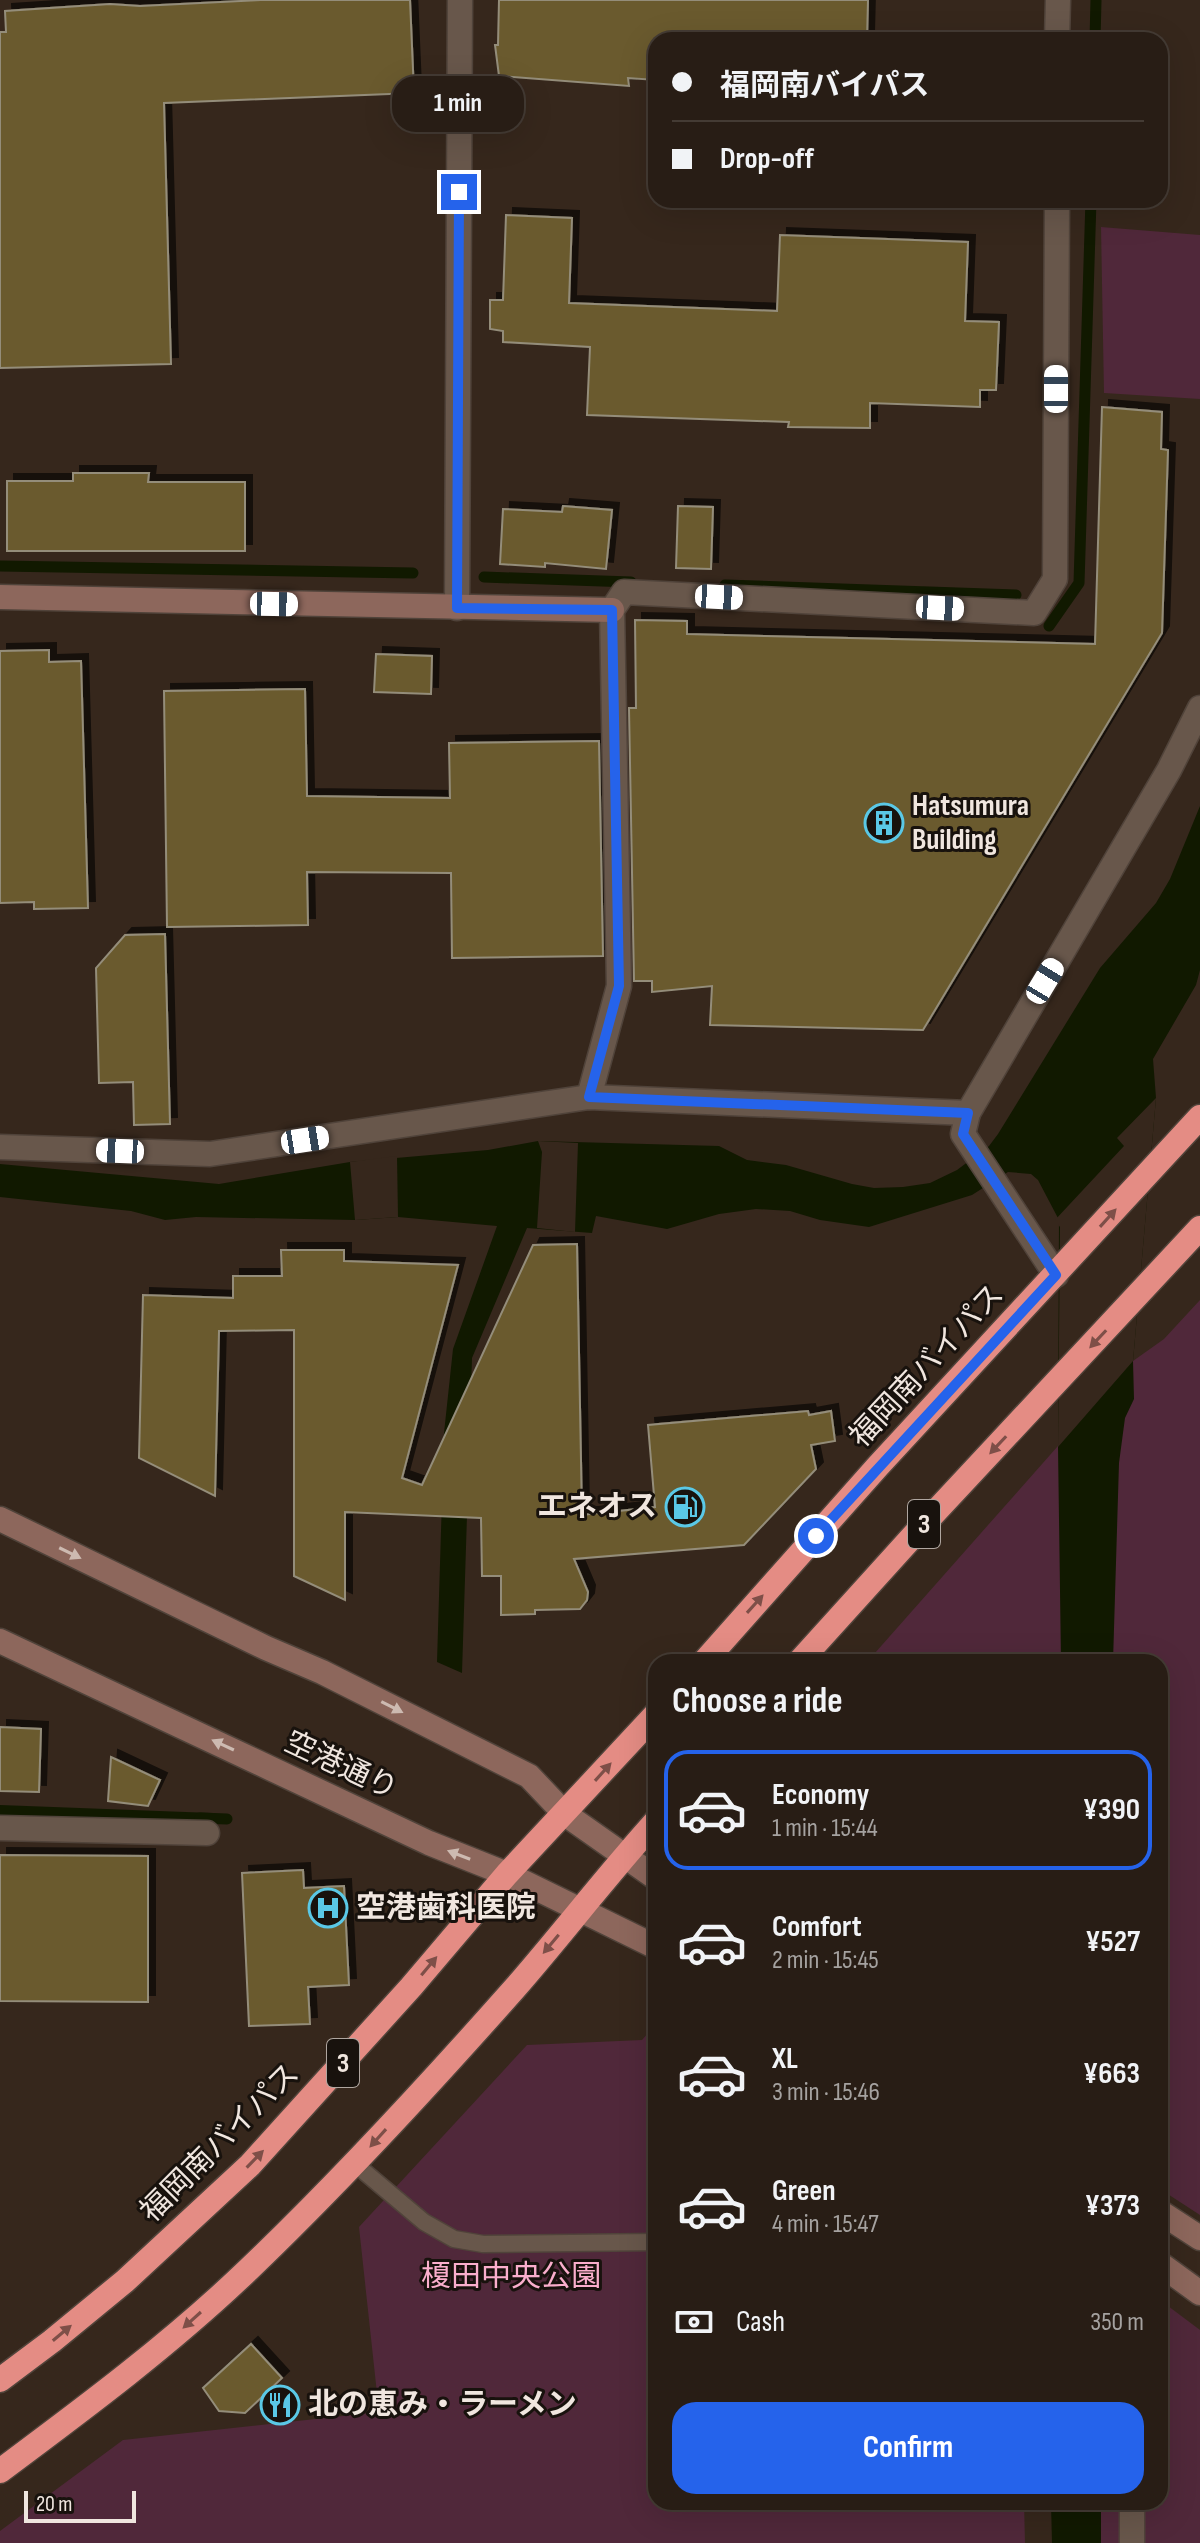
<!DOCTYPE html>
<html lang="en">
<head>
<meta charset="utf-8">
<style>
  :root { --surface:#281d15; --page:#30261e; --text:#f1f3f6; --muted:#a5a2a0; --line:#443b34; --accent:#2563eb }
  body { margin:0; font-family:"Sofia Sans Condensed","Noto Sans JP",sans-serif; background:var(--page); color:var(--text); height:100vh; display:flex; flex-direction:column; font-size:30px; white-space:nowrap }
  * { box-sizing:border-box; margin:0 }
  p { font-size:26px; color:var(--muted) }
  .icon { flex:none; width:44px; height:44px; fill:none; stroke:currentColor; stroke-width:2; stroke-linecap:round; stroke-linejoin:round }
  .map { position:relative; flex:1; overflow:hidden }
  .panel { position:absolute; left:648px; top:1654px; width:520px; height:856px; display:flex; flex-direction:column; background:var(--surface); border-radius:24px; box-shadow:0 8px 32px #0002,0 0 0 2px var(--line) }
  .panel>* { flex:none }
  .banner { position:absolute; left:648px; top:32px; width:520px; height:176px; border-radius:24px; box-shadow:0 8px 32px #0002,0 0 0 2px var(--line); display:grid; align-content:center; height:176px; padding:0 24px; background:var(--surface) }
  .scale { position:absolute; left:24px; bottom:20px; width:112px; box-sizing:border-box; padding-left:8px; border:4px solid #f0e6df; border-top:0; font-size:22px; line-height:28px; white-space:nowrap; color:#f0e6df; -webkit-text-stroke:6px #18120d; paint-order:stroke }
  .end { position:absolute; width:36px; height:36px; margin:-18px; border:10px solid #2563eb; background:#fff; box-shadow:0 0 0 4px #fff }
  .from { border-radius:50% }
  .bubble { position:absolute; height:56px; border-radius:24px; background:var(--surface); box-shadow:0 8px 32px #0002,0 0 0 2px var(--line); font-size:26px; font-weight:700; line-height:56px; text-align:center }
  .car { position:absolute; width:24px; height:48px; margin:-24px -12px; border-radius:10px; box-shadow:0 0 6px 2px #0007; background:linear-gradient(#fff 24%,#345 0 40%,#fff 0 76%,#345 0 86%,#fff 0) }
  .banner b { display:flex; align-items:center; gap:28px; height:76px; font-size:30px }
  .banner b+b { border-top:2px solid var(--line) }
  .banner i { width:20px; height:20px; background:var(--text) }
  ul { padding:0; list-style:none }
  li { display:flex; align-items:center; gap:24px; height:120px; margin:0 16px 12px; padding:0 8px; border:4px solid transparent; border-radius:24px }
  li div { flex:1 }
  li b { display:block; font-size:30px }
  li em { font-style:normal; font-weight:700 }
  li.on { border-color:var(--accent) }
  li>.icon { width:72px; height:72px; stroke-width:1.5 }
  h2 { padding:0 24px; font-size:36px; line-height:96px }
  .pay { display:flex; align-items:center; gap:20px; height:88px; padding:0 24px; font-size:30px }
  .pay p { margin-inline-start:auto }
  .primary-button { display:flex; gap:16px; margin-top:auto; padding:16px 24px }
  .primary-button a { flex:1; height:92px; border-radius:24px; background:var(--accent); color:#fff; font-size:32px; font-weight:700; line-height:92px; text-align:center }
  .map>svg:first-child { display:block }
  .green { fill:#50283a }
  .water { fill:#111900 }
  .pier { fill:#36271c }
  .lines { fill:none; stroke-linecap:round; stroke-linejoin:round }
  .stream { stroke:#111900; stroke-width:11 }
  .building { fill:#6a5a2d; stroke:#948d7a; stroke-width:2; filter:url(#shadow) }
  .lane-casing { stroke:#50433a; stroke-width:19 }
  .street-casing { stroke:#50433a; stroke-width:27 }
  .secondary-casing { stroke:#50433a; stroke-width:27 }
  .highway-casing { stroke:#50433a; stroke-width:27 }
  .lane { stroke:#68574b; stroke-width:16 }
  .street { stroke:#68574b; stroke-width:24 }
  .secondary { stroke:#8d675c; stroke-width:24 }
  .highway { stroke:#e48c84; stroke-width:24 }
  .oneway { fill:#7e4f48 }
  .oneway2 { fill:#cdbab1 }
  .route { stroke:#2563eb; stroke-width:10 }
  .labels { text-anchor:middle; dominant-baseline:central; stroke-width:6; stroke-linejoin:round; paint-order:stroke }
  .shield { fill:#18120d; stroke:#afa6a0; stroke-width:2 }
  .shield-label { font-size:28px; font-weight:bold; fill:#f0e6df }
  .poi-label { font-size:30px; font-weight:bold; fill:#f0e6df; stroke:#18120d; text-anchor:start }
  .street-label { font-size:30px; fill:#f0e6df; stroke:#18120d }
  .park-label { font-size:30px; fill:#faaecc; stroke:#18120d }
</style>
</head>
<body>
<div class="map">
<svg width="1200" height="2543" viewBox="0 0 1200 2543">
  <defs>
    <filter id="shadow"><feDropShadow dx="7" dy="-7" stdDeviation="0" flood-color="#0009"/></filter>
  </defs>
  <rect width="100%" height="100%" fill="#36271c"/>
  <g class="green">
    <path d="M 1101,227 L 1200,235 L 1200,399 L 1104,393 Z"/>
    <path d="M 1200,1300 L 1200,2215 L 1160,2189 L 1160,1662 L 867,1662 L 1133,1361 L 1164,1339 Z"/>
    <path d="M 656,2024 L 656,2502 L 1024,2502 L 1025,2543 L 0,2543 L 0,2531 L 123,2440 L 379,2412 L 359,2227 L 527,2045 L 642,2040 Z"/>
    <path d="M 1160,2300 L 1200,2330 L 1200,2543 L 1088,2543 L 1091,2502 L 1160,2502 Z"/>
  </g>
  <g class="water">
    <path d="M 1200,806 L 1200,970 L 1196,985 L 1153,1059 L 1156,1098 L 1133,1361 L 1134,1399 L 1125,1418 L 1119,1463 L 1113,1662 L 1061,1662 L 1058,1447 L 1059,1220 L 1038,1180 L 1031,1174 L 1008,1172 L 972,1195 L 869,1227 L 820,1220 L 790,1211 L 756,1209 L 719,1214 L 667,1229 L 596,1216 L 592,1233 L 527,1228 L 472,1358 L 462,1673 L 437,1662 L 444,1433 L 453,1349 L 497,1226 L 398,1217 L 355,1220 L 196,1217 L 165,1220 L 131,1211 L 0,1197 L 0,1164 L 219,1184 L 350,1162 L 488,1150 L 538,1141 L 719,1146 L 747,1160 L 786,1165 L 852,1184 L 874,1188 L 903,1187 L 930,1183 L 957,1170 L 989,1146 L 998,1134 L 1100,968 L 1156,903 L 1170,879 Z"/>
    <path d="M 0,1805 L 212,1813 L 214,1825 L 0,1819 Z"/>
    <path d="M 1051,2502 L 1101,2502 L 1101,2543 L 1052,2543 Z"/>
  </g>
  <g class="pier">
    <path d="M 1156,1098 L 1133,1361 L 1058,1447 L 1060,1227 L 1055,1220 L 1124,1146 L 1117,1138 Z"/>
    <path d="M 538,1141 L 578,1143 L 575,1232 L 537,1228 L 542,1152 Z"/>
    <path d="M 397,1156 L 398,1217 L 355,1220 L 350,1162 Z"/>
  </g>
  <g class="lines">
    <g class="stream">
      <path d="M 1095,40 L 1096,0"/>
      <path d="M 0,566 L 413,573"/>
      <path d="M 484,577 L 631,582"/>
      <path d="M 725,585 L 1016,595"/>
      <path d="M 1049,626 L 1079,583 L 1091,200"/>
      <path d="M 200,1818 L 227,1819"/>
    </g>
  </g>
  <g class="building">
    <path d="M 261,0 L 410,0 L 414,93 L 164,103 L 171,364 L 0,368 L 0,32 L 6,32 L 5,11 L 110,4 L 140,6 Z"/>
    <path d="M 499,0 L 868,0 L 867,40 L 656,40 L 656,80 L 628,78 L 629,86 L 499,76 L 495,45 L 498,45 Z"/>
    <path d="M 506,215 L 572,218 L 569,303 L 777,311 L 780,235 L 968,242 L 965,321 L 999,322 L 996,390 L 980,390 L 980,407 L 870,403 L 870,428 L 788,427 L 789,422 L 587,415 L 590,347 L 503,342 L 503,331 L 490,329 L 490,300 L 503,300 Z"/>
    <path d="M 1102,407 L 1162,412 L 1161,449 L 1168,450 L 1162,633 L 923,1030 L 710,1025 L 712,986 L 652,992 L 652,981 L 634,981 L 629,708 L 636,708 L 635,620 L 687,621 L 687,634 L 1095,644 Z"/>
    <path d="M 73,473 L 149,473 L 148,482 L 245,482 L 245,551 L 7,551 L 7,481 L 73,481 Z"/>
    <path d="M 563,506 L 612,510 L 606,569 L 545,563 L 545,567 L 500,564 L 503,509 L 562,512 Z"/>
    <path d="M 678,506 L 713,507 L 711,569 L 676,568 Z"/>
    <path d="M 49,650 L 49,662 L 81,661 L 88,908 L 34,909 L 34,902 L 0,903 L 0,651 Z"/>
    <path d="M 376,654 L 432,656 L 431,694 L 374,692 Z"/>
    <path d="M 305,689 L 307,796 L 450,798 L 449,743 L 599,741 L 603,956 L 452,958 L 451,873 L 307,872 L 308,925 L 167,927 L 164,691 Z"/>
    <path d="M 165,934 L 170,1124 L 134,1125 L 133,1082 L 99,1083 L 96,968 L 125,935 Z"/>
    <path d="M 577,1244 L 582,1515 L 655,1507 L 648,1425 L 808,1411 L 809,1415 L 831,1411 L 835,1441 L 811,1445 L 816,1469 L 744,1545 L 574,1559 L 588,1592 L 587,1600 L 580,1609 L 535,1610 L 535,1614 L 501,1615 L 501,1576 L 482,1576 L 481,1518 L 345,1512 L 345,1600 L 294,1576 L 294,1330 L 219,1331 L 215,1496 L 139,1458 L 143,1295 L 233,1298 L 233,1276 L 282,1276 L 281,1250 L 344,1250 L 344,1261 L 458,1265 L 402,1478 L 422,1485 L 533,1245 Z"/>
    <path d="M 0,1727 L 41,1729 L 39,1792 L 0,1791 Z"/>
    <path d="M 111,1757 L 160,1780 L 148,1806 L 108,1801 Z"/>
    <path d="M 0,1855 L 148,1856 L 148,2002 L 0,2001 Z"/>
    <path d="M 303,1870 L 304,1888 L 344,1886 L 349,1985 L 308,1987 L 310,2024 L 249,2026 L 242,1873 Z"/>
    <path d="M 251,2344 L 282,2378 L 245,2413 L 219,2411 L 203,2388 Z"/>
  </g>
  <g class="lines">
    <defs>
      <path id="lane" d="M 354,2163 L 424,2222 L 454,2239 L 483,2244 L 656,2242"/>
      <g id="street">
        <path d="M 1057,40 L 1058,0"/>
        <path d="M 457,608 L 460,0"/>
        <path d="M 589,1097 L 619,986 L 612,610 L 624,592 L 1034,613 L 1055,579 L 1057,200"/>
        <path d="M 0,1147 L 210,1154 L 589,1097 L 968,1113"/>
        <path d="M 1056,1275 L 963,1134 L 968,1113 L 1169,770 L 1200,708"/>
        <path d="M 0,1828 L 207,1833"/>
        <path d="M 1132,2502 L 1132,2543"/>
      </g>
      <g id="secondary">
        <path d="M 0,597 L 612,610"/>
        <path d="M 0,1519 L 266,1648 L 322,1672 L 529,1776 L 565,1814 L 656,1878"/>
        <path d="M 0,1641 L 429,1843 L 507,1874 L 656,1947"/>
        <path d="M 1160,2212 L 1200,2238"/>
        <path d="M 1160,2264 L 1200,2293"/>
      </g>
      <g id="highway">
        <path d="M 704,1662 L 878,1466 L 1200,1117"/>
        <path d="M 799,1662 L 923,1525 L 1200,1228"/>
        <path d="M 0,2380 L 52,2341 L 125,2281 L 250,2165 L 411,1987 L 507,1874 L 656,1714"/>
        <path d="M 0,2471 C 86,2407 172,2343 249,2269 C 342,2180 430,2084 515,1988 C 563,1933 607,1875 656,1821"/>
      </g>
    </defs>
    <use href="#lane" class="lane-casing"/>
    <use href="#street" class="street-casing"/>
    <use href="#secondary" class="secondary-casing"/>
    <use href="#highway" class="highway-casing"/>
    <use href="#lane" class="lane"/>
    <use href="#street" class="street"/>
    <use href="#secondary" class="secondary"/>
    <use href="#highway" class="highway"/>
  </g>
  <defs><path id="oneway-solid" d="M-6-.8H1V-3.2L6.5 0L1 3.2V.8H-6Z" transform="scale(2)"/></defs>
  <g class="oneway">
    <use href="#oneway-solid" transform="translate(1108 1218) rotate(-48)"/>
    <use href="#oneway-solid" transform="translate(1098 1339) rotate(133)"/>
    <use href="#oneway-solid" transform="translate(998 1445) rotate(133)"/>
    <use href="#oneway-solid" transform="translate(755 1604) rotate(-48)"/>
    <use href="#oneway-solid" transform="translate(603 1772) rotate(-48)"/>
    <use href="#oneway-solid" transform="translate(551 1944) rotate(130)"/>
    <use href="#oneway-solid" transform="translate(429 1966) rotate(-50)"/>
    <use href="#oneway-solid" transform="translate(378 2138) rotate(132)"/>
    <use href="#oneway-solid" transform="translate(255 2159) rotate(-46)"/>
    <use href="#oneway-solid" transform="translate(192 2320) rotate(138)"/>
    <use href="#oneway-solid" transform="translate(62 2333) rotate(-40)"/>
  </g>
  <g class="oneway2">
    <use href="#oneway-solid" transform="translate(70 1553) rotate(26)"/>
    <use href="#oneway-solid" transform="translate(392 1707) rotate(27)"/>
    <use href="#oneway-solid" transform="translate(223 1745) rotate(-155)"/>
    <use href="#oneway-solid" transform="translate(459 1855) rotate(-159)"/>
  </g>
  <g class="lines">
    <path class="route" d="M 459,192 L 457,608 L 612,610 L 619,986 L 589,1097 L 968,1113 L 963,1134 L 1056,1275 L 816,1536"/>
  </g>
  <defs>
    <symbol id="building-ring" viewBox="-11 -11 22 22"><circle r="9.5" fill="#18120d" stroke="#5ac8e6" stroke-width="1.5"/><path d="M-4-6H4V6H1V3H-1V6H-4ZM-2.5-4.3h1.7v1.8h-1.7ZM.8-4.3h1.7v1.8H.8ZM-2.5-1h1.7V.8h-1.7ZM.8-1h1.7V.8H.8Z" fill="#5ac8e6"/></symbol>
    <symbol id="fuel-ring" viewBox="-11 -11 22 22"><circle r="9.5" fill="#18120d" stroke="#5ac8e6" stroke-width="1.5"/><path d="M-5.5-6h7V0h2V4h1.3V-2.5L3-4.5l.8-.8L6-3V5H2.5V1h-1V6h-7ZM-4.2-4.7v3.2H.2V-4.7Z" fill="#5ac8e6"/></symbol>
    <symbol id="hospital-ring" viewBox="-11 -11 22 22"><circle r="9.5" fill="#18120d" stroke="#5ac8e6" stroke-width="1.5"/><path d="M-5-5h3v3.5h4V-5h3V5h-3V1.5h-4V5h-3Z" fill="#5ac8e6"/></symbol>
    <symbol id="restaurant-ring" viewBox="-11 -11 22 22"><circle r="9.5" fill="#18120d" stroke="#5ac8e6" stroke-width="1.5"/><path d="M-5-6h1v4h1v-4h1v4h1v-4h1v5L-1.5 .5V6h-2V.5L-5-1ZM5-6V6H3V1.5H1.5Q1.5-4 5-6Z" fill="#5ac8e6"/></symbol>
  </defs>
  <g fill-rule="evenodd">
    <use href="#building-ring" x="862" y="801" width="44" height="44"/>
    <use href="#fuel-ring" x="663" y="1485" width="44" height="44"/>
    <use href="#hospital-ring" x="306" y="1886" width="44" height="44"/>
    <use href="#restaurant-ring" x="258" y="2383" width="44" height="44"/>
  </g>
  <g class="labels">
    <g class="shield">
      <rect x="908" y="1500" width="32" height="48" rx="6"/>
      <rect x="327" y="2039" width="32" height="48" rx="6"/>
    </g>
    <g class="shield-label">
      <text x="924" y="1524">3</text>
      <text x="343" y="2063">3</text>
    </g>
    <g class="poi-label">
      <text x="912" y="806">Hatsumura<tspan x="912" dy="34">Building</tspan></text>
      <text x="657" y="1507" text-anchor="end">エネオス</text>
      <text x="356" y="1908">空港歯科医院</text>
      <text x="308" y="2405">北の恵み・ラーメン</text>
    </g>
    <g class="street-label">
      <text transform="translate(927 1366) rotate(-47)">福岡南バイパス</text>
      <text transform="translate(341 1766) rotate(25)">空港通り</text>
      <text transform="translate(220 2143) rotate(-45)">福岡南バイパス</text>
    </g>
    <g class="park-label">
      <text x="511" y="2277">榎田中央公園</text>
    </g>
  </g>
</svg>
<div class="scale">20 m</div>
<i class="end from" style="left:816px;top:1536px"></i>
<i class="end" style="left:459px;top:192px"></i>
<div class="bubble" style="left:392px;top:76px;width:132px">1 min</div>
<i class="car" style="left:1056px;top:389px;rotate:0deg"></i>
<i class="car" style="left:719px;top:597px;rotate:93deg"></i>
<i class="car" style="left:274px;top:604px;rotate:91deg"></i>
<i class="car" style="left:940px;top:608px;rotate:93deg"></i>
<i class="car" style="left:1045px;top:981px;rotate:31deg"></i>
<i class="car" style="left:305px;top:1140px;rotate:81deg"></i>
<i class="car" style="left:120px;top:1151px;rotate:272deg"></i>
<div class="banner">
<b><i class="from"></i>福岡南バイパス</b>
<b><i></i>Drop-off</b>
</div>
<section class="panel">
<h2>Choose a ride</h2>
<ul>
<li class="on"><svg class="icon" aria-label="car" viewBox="0 0 24 24"><path d="M5 17H2v-5l4-1 3-4h7l3 4 3 1v5h-3M9 17h6M6 11h13"/><circle cx="7" cy="17" r="2"/><circle cx="17" cy="17" r="2"/></svg><div><b>Economy</b><p>1 min · 15:44</p></div><em>¥390</em></li>
<li><svg class="icon" aria-label="car" viewBox="0 0 24 24"><path d="M5 17H2v-5l4-1 3-4h7l3 4 3 1v5h-3M9 17h6M6 11h13"/><circle cx="7" cy="17" r="2"/><circle cx="17" cy="17" r="2"/></svg><div><b>Comfort</b><p>2 min · 15:45</p></div><em>¥527</em></li>
<li><svg class="icon" aria-label="car" viewBox="0 0 24 24"><path d="M5 17H2v-5l4-1 3-4h7l3 4 3 1v5h-3M9 17h6M6 11h13"/><circle cx="7" cy="17" r="2"/><circle cx="17" cy="17" r="2"/></svg><div><b>XL</b><p>3 min · 15:46</p></div><em>¥663</em></li>
<li><svg class="icon" aria-label="car" viewBox="0 0 24 24"><path d="M5 17H2v-5l4-1 3-4h7l3 4 3 1v5h-3M9 17h6M6 11h13"/><circle cx="7" cy="17" r="2"/><circle cx="17" cy="17" r="2"/></svg><div><b>Green</b><p>4 min · 15:47</p></div><em>¥373</em></li>
</ul>
<div class="pay"><svg class="icon" aria-label="cash" viewBox="0 0 24 24"><path d="M3 7h18v10H3z"/><circle cx="12" cy="12" r="2"/></svg>Cash<p>350 m</p></div>
<div class="primary-button"><a>Confirm</a></div>
</section>
</div>
</body>
</html>
